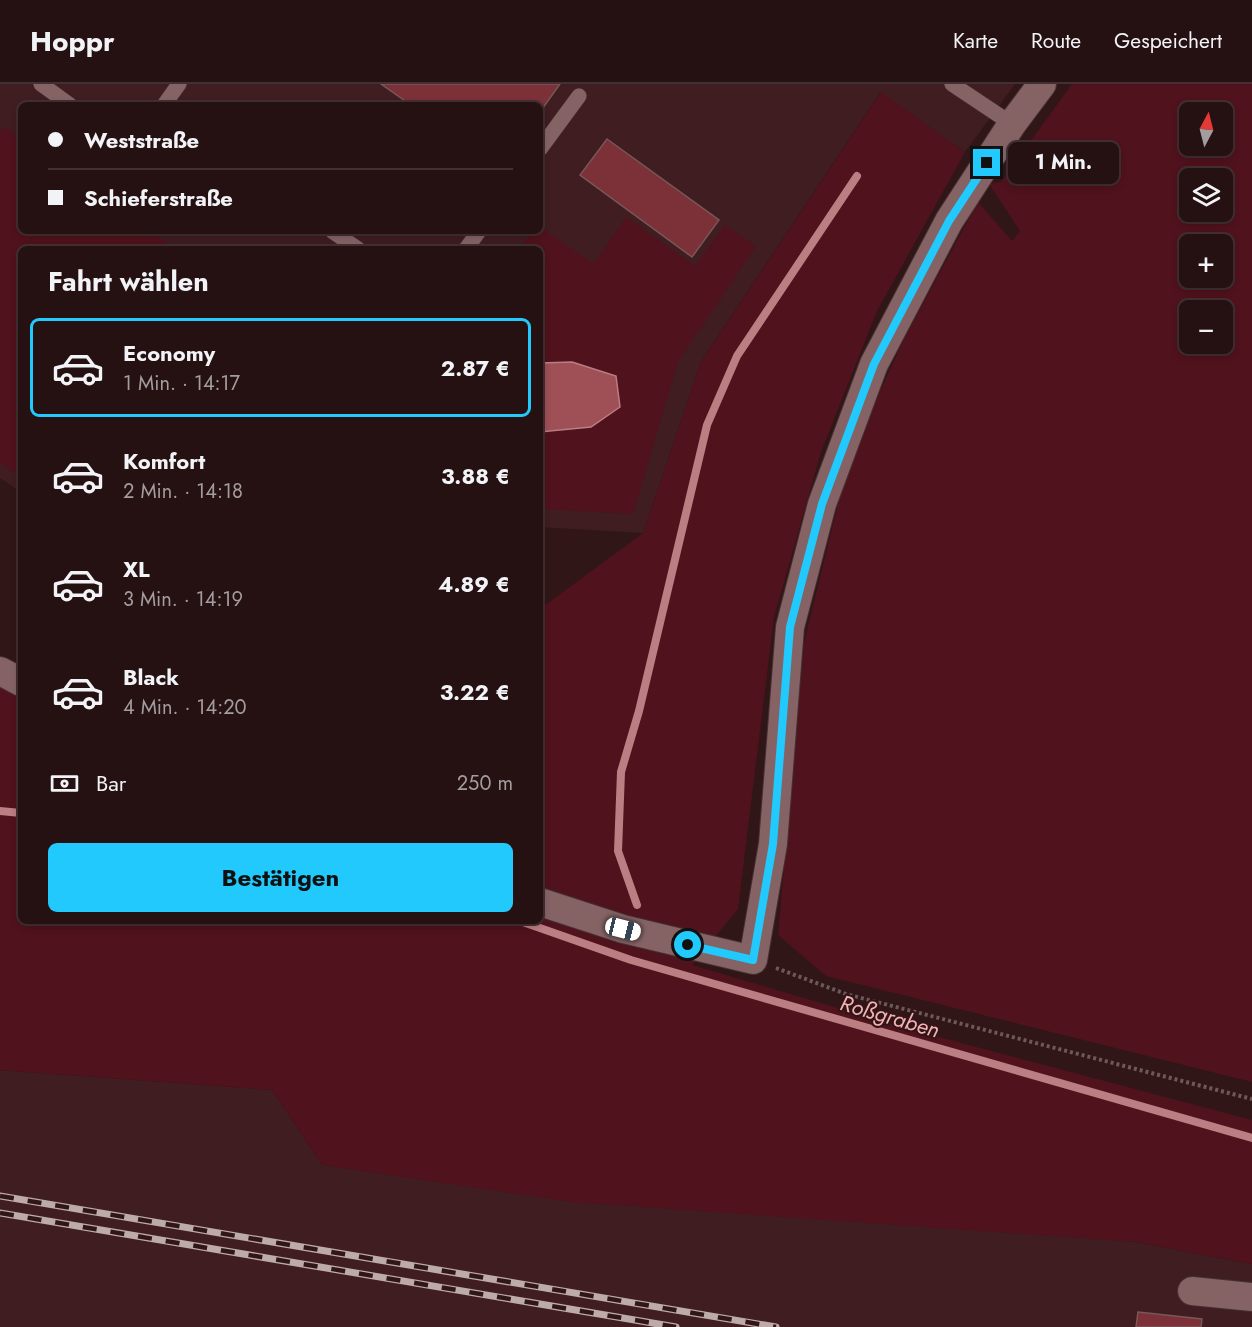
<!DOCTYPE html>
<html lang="de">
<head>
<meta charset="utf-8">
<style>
  :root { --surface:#251012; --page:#311e20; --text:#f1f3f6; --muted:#a39d9f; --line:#423032; --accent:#21c9fd }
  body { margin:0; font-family:Jost,sans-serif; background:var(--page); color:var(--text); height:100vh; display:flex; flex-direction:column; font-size:22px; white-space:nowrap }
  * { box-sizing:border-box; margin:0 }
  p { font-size:20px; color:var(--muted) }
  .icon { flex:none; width:33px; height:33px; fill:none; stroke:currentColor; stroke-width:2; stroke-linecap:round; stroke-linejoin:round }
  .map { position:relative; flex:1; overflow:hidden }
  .details { position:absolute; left:18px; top:162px; width:525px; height:678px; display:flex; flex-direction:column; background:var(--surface); border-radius:9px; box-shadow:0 3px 9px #0003,0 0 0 2px var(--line) }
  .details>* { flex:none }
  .banner { position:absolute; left:18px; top:18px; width:525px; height:132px; border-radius:9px; box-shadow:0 3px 9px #0003,0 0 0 2px var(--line); display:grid; align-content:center; height:132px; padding:0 30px; background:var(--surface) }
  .needle { width:39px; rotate:7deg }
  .controls { position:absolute; left:1179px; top:18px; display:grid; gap:12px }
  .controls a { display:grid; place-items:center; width:54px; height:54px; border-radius:9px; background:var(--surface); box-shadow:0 3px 9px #0003,0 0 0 2px var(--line); font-size:30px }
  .end { position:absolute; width:27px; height:27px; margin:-14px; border:8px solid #21c9fd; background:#111; box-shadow:0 0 0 3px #111 }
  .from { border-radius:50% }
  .bubble { position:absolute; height:42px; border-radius:9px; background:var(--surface); box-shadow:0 3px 9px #0003,0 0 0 2px var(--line); font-size:20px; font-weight:700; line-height:42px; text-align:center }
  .car { position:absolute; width:18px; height:36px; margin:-18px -9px; border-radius:8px; box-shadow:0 0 4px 2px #0007; background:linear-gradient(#fff 24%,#345 0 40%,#fff 0 76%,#345 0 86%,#fff 0) }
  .banner b { display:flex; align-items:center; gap:21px; height:57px; font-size:22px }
  .banner b+b { border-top:2px solid var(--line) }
  .banner i { width:15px; height:15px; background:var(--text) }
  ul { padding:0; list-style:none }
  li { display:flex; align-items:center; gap:18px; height:99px; margin:0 12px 9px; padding:0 18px; border:3px solid transparent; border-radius:9px }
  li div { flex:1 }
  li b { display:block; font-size:22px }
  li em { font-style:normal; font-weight:700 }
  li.current { border-color:var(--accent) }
  li>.icon { width:54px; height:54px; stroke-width:1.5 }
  h2 { padding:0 30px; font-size:27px; line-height:72px }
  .pay { display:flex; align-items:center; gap:15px; height:66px; padding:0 30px; font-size:22px }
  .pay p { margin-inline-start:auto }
  .primary-button { display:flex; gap:12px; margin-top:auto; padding:12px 30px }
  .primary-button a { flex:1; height:69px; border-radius:9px; background:var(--accent); color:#111; font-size:24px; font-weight:700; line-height:69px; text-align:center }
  header { display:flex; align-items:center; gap:36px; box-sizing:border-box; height:84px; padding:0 30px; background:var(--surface); border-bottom:2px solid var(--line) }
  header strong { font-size:28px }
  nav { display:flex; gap:33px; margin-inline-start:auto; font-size:21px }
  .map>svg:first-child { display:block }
  .built { fill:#3f1d20; fill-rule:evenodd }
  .green { fill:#50121c; fill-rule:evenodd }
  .water { fill:#9f4f56; stroke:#bb7e83; stroke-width:1.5 }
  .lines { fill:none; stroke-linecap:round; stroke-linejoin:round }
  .stream { stroke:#bb7e83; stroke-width:8 }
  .building { fill:#7c3038; stroke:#785759; stroke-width:1.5 }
  .lane-casing { stroke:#453133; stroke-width:16 }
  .street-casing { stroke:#453133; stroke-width:30 }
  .path { stroke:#6f5859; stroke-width:4; stroke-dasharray:3 3; stroke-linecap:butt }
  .lane { stroke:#856365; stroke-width:15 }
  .street { stroke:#856365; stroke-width:28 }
  .rail-casing { stroke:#bdaaaa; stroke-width:7 }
  .rail { stroke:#311618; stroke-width:4.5; stroke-dasharray:14; stroke-linecap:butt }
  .route { stroke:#21c9fd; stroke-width:8 }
  .labels { text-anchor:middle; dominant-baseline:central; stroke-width:4.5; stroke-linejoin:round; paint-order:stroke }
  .water-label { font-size:22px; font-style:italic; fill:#f7b1b4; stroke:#311618 }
</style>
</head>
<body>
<header>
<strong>Hoppr</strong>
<nav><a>Karte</a><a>Route</a><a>Gespeichert</a></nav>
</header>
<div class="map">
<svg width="1252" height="1243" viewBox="0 0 1252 1243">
  <rect width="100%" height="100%" fill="#311618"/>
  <g class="built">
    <path d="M 0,0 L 1015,0 L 965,68 L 880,9 L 701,278 L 643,449 L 540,443 L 540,165 L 21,165 L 21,408 L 0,394 ZM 21,21 L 540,21 L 540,147 L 21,147 Z"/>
    <path d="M 0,986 L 272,1006 L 322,1081 L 1136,1158 L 1252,1180 L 1252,1243 L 0,1243 Z"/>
  </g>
  <g class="green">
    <path d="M 1072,0 L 1252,0 L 1252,998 L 826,892 L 778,851 L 804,559 L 842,404 L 868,334 L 904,255 L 978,118 L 1012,157 L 1020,147 L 989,100 L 1001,98 ZM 1190,28 L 1222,28 L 1222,62 L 1190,62 ZM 1190,94 L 1222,94 L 1222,128 L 1190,128 ZM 1190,160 L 1222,160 L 1222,194 L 1190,194 ZM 1190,226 L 1222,226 L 1222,260 L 1190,260 Z"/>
    <path d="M 881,8 L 965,68 L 877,227 L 821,368 L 774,533 L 738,825 L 692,881 L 909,945 L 1252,1036 L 1252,1180 L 1136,1158 L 572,1118 L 322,1081 L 272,1006 L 0,986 L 0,600 L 21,611 L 21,837 L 540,837 L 540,525 L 643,449 L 701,278 Z"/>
    <path d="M 5,43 L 21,54 L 21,147 L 150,147 L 175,165 L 21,165 L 21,393 L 0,379 L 0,48 Z"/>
    <path d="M 626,133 L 695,182 L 725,141 L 756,162 L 678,278 L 633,430 L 540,425 L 540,165 L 520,165 L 532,147 L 540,147 L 540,143 L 594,180 Z"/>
  </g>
  <path class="water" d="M 572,278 L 616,292 L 620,323 L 591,343 L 540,348 L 540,279 Z"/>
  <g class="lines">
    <g class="stream">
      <path d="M 0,727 L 21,729"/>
      <path d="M 637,821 L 618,767 L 621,688 L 639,627 L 707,341 L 737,272 L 857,92"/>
      <path d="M 520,837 L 631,876 L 1252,1054"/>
    </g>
  </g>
  <g class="building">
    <path d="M 381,0 L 560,0 L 540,28 L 540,21 L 411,21 Z"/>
    <path d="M 607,55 L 719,136 L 692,173 L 580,91 Z"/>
    <path d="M 1138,1228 L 1202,1235 L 1201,1243 L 1136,1243 Z"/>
  </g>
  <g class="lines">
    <defs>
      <g id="lane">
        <path d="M 41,0 L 70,21"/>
        <path d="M 952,0 L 1012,40"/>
        <path d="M 164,21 L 179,0"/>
        <path d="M 540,65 L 579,12"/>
        <path d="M 332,147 L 358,165"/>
        <path d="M 466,165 L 479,147"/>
      </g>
      <g id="street">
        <path d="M 0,587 L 21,598"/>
        <path d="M 540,818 L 623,845 L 753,876 L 773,760 L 790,543 L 822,420 L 874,280 L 949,137 L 1012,40 L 1042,0"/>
        <path d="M 1192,1207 L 1252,1213"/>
      </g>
    </defs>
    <use href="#lane" class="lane-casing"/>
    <use href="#street" class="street-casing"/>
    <path class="path" d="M 776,884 L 846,910 L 1252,1015"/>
    <use href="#lane" class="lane"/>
    <use href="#street" class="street"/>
    <defs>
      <g id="rail">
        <path d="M 0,1112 L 776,1243"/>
        <path d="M 0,1129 L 676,1243"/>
      </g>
    </defs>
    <use href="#rail" class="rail-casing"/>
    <use href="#rail" class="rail"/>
  </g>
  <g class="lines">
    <path class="route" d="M 688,861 L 753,876 L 773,760 L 790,543 L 822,420 L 874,280 L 949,137 L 987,79"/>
  </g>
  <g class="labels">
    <g class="water-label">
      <text transform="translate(890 932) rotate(16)">Roßgraben</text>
    </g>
  </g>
</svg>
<div class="controls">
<a><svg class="needle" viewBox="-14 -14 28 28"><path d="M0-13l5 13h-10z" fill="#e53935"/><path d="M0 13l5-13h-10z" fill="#a39d9f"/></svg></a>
<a><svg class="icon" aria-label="layers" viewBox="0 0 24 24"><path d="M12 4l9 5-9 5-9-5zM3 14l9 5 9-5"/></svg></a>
<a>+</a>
<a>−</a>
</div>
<i class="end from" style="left:688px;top:861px"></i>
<i class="end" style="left:987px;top:79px"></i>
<div class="bubble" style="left:1008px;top:58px;width:111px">1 Min.</div>
<i class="car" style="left:623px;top:845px;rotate:104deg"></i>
<div class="banner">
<b><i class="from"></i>Weststraße</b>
<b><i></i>Schieferstraße</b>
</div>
<section class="details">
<h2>Fahrt wählen</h2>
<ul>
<li class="current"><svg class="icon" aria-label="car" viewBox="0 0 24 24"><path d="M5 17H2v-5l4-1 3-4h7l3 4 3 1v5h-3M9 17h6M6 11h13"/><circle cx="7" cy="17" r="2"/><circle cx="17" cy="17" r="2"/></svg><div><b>Economy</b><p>1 Min. · 14:17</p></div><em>2.87 €</em></li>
<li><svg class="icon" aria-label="car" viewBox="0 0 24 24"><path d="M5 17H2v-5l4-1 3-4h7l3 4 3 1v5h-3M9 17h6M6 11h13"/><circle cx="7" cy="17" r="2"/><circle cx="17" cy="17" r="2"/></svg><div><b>Komfort</b><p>2 Min. · 14:18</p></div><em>3.88 €</em></li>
<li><svg class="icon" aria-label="car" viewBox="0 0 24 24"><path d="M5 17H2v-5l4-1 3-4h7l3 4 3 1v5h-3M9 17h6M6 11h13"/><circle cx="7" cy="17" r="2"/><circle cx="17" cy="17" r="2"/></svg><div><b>XL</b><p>3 Min. · 14:19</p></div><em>4.89 €</em></li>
<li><svg class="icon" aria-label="car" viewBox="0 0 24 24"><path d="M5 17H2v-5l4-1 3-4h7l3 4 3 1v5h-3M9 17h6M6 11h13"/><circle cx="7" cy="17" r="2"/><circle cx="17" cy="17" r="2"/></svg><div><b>Black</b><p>4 Min. · 14:20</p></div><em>3.22 €</em></li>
</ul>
<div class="pay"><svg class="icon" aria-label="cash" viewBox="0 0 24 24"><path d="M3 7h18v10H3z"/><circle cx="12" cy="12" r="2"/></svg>Bar<p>250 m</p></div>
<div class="primary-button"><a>Bestätigen</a></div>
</section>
</div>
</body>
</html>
